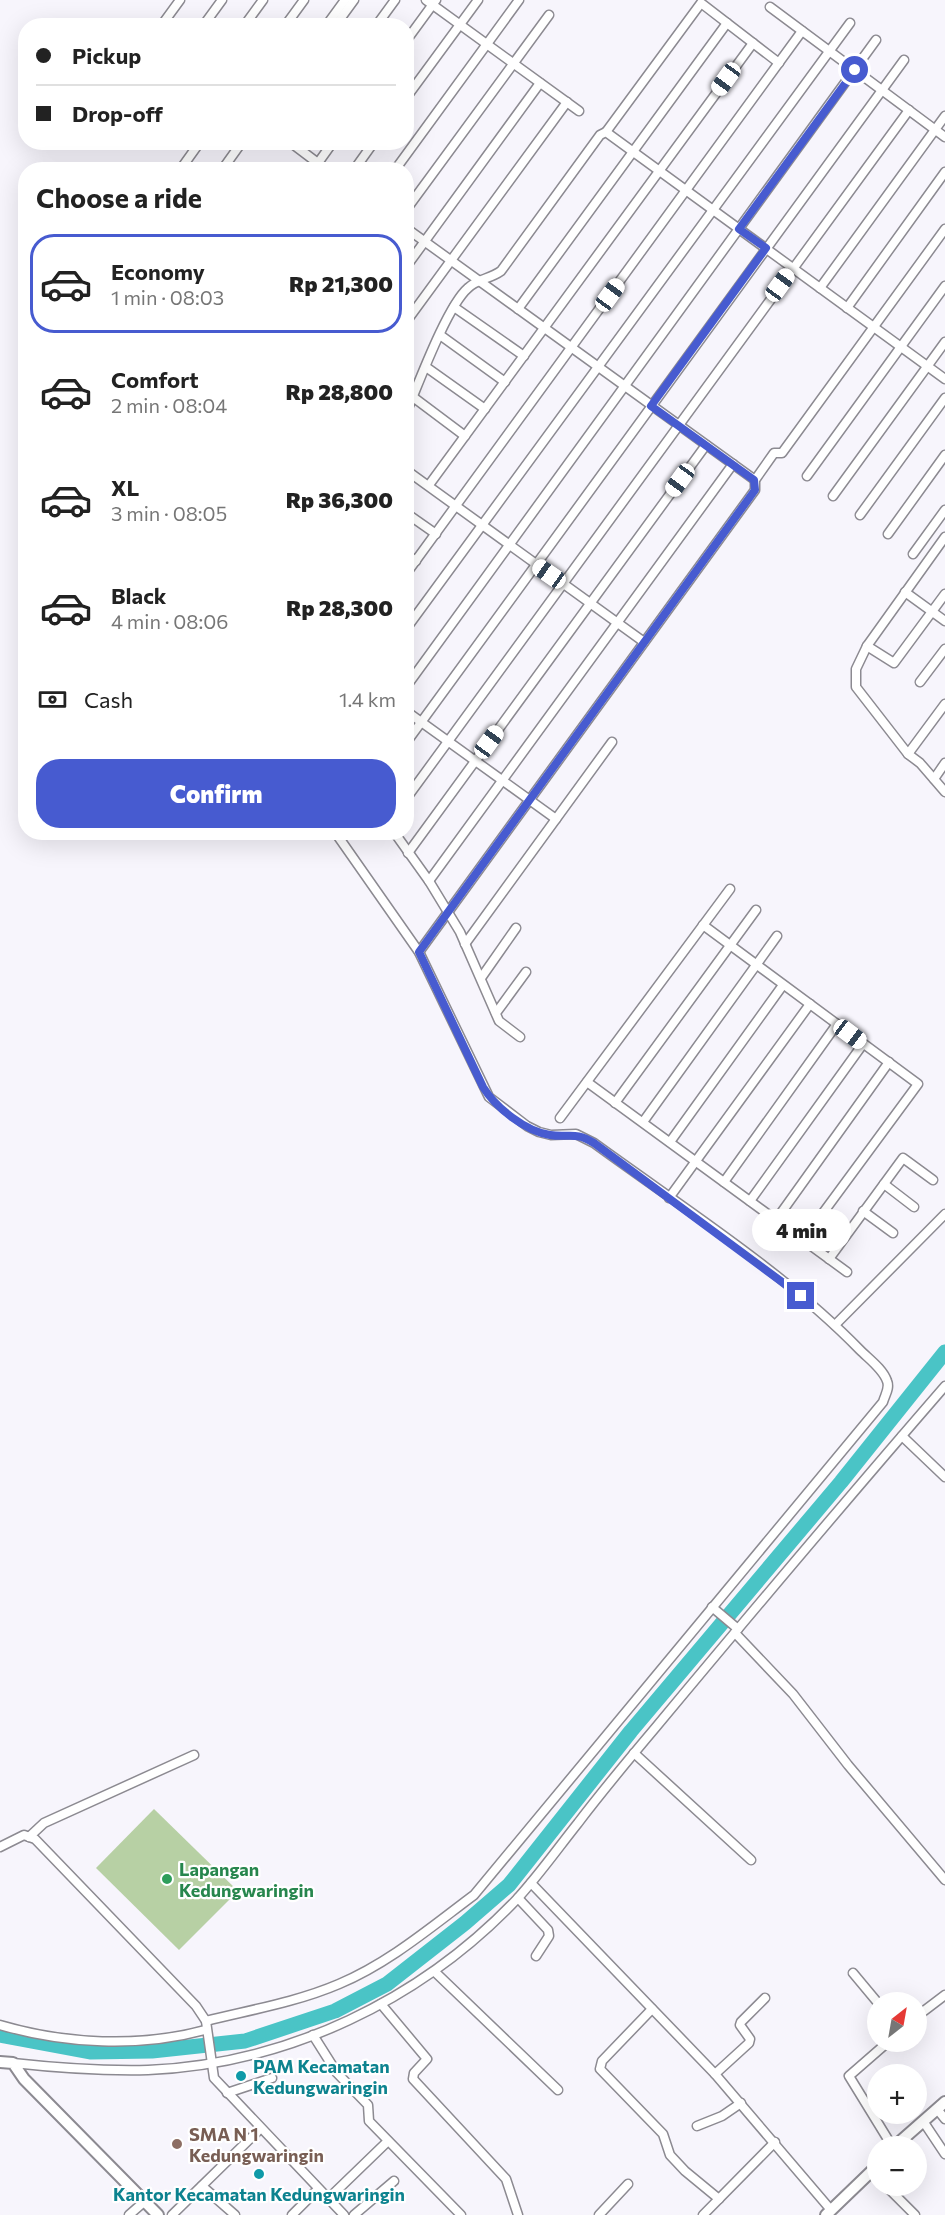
<!DOCTYPE html>
<html lang="en">
<head>
<meta charset="utf-8">
<style>
  :root { --surface:#fff; --page:#f2f2f2; --text:#222; --muted:#767676; --line:#e0e0e0; --accent:#475bd0 }
  body { margin:0; font-family:Commissioner,sans-serif; background:var(--page); color:var(--text); height:100vh; display:flex; flex-direction:column; font-size:22px; white-space:nowrap }
  * { box-sizing:border-box; margin:0 }
  p { font-size:20px; color:var(--muted) }
  .icon { flex:none; width:33px; height:33px; fill:none; stroke:currentColor; stroke-width:2; stroke-linecap:round; stroke-linejoin:round }
  .map { position:relative; flex:1; overflow:hidden }
  .panel { position:absolute; left:18px; top:162px; width:396px; height:678px; display:flex; flex-direction:column; background:var(--surface); border-radius:24px; box-shadow:0 6px 24px #0002 }
  .panel>* { flex:none }
  .top-card { position:absolute; left:18px; top:18px; width:396px; height:132px; border-radius:24px; box-shadow:0 6px 24px #0002; display:grid; align-content:center; height:132px; padding:0 18px; background:var(--surface) }
  .needle { width:39px; rotate:31deg }
  .buttons { position:absolute; left:867px; top:1992px; display:grid; gap:12px }
  .buttons a { display:grid; place-items:center; width:60px; height:60px; border-radius:50%; background:var(--surface); box-shadow:0 6px 24px #0002; font-size:30px }
  .end { position:absolute; width:27px; height:27px; margin:-14px; border:8px solid #475bd0; background:#fff; box-shadow:0 0 0 3px #fff }
  .from { border-radius:50% }
  .bubble { position:absolute; height:42px; border-radius:21px; background:var(--surface); box-shadow:0 6px 24px #0002; font-size:20px; font-weight:800; line-height:42px; text-align:center }
  .car { position:absolute; width:18px; height:36px; margin:-18px -9px; border-radius:8px; box-shadow:0 0 4px 2px #0007; background:linear-gradient(#fff 24%,#345 0 40%,#fff 0 76%,#345 0 86%,#fff 0) }
  .top-card b { display:flex; align-items:center; gap:21px; height:57px; font-size:22px }
  .top-card b+b { border-top:2px solid var(--line) }
  .top-card i { width:15px; height:15px; background:var(--text) }
  ul { padding:0; list-style:none }
  li { display:flex; align-items:center; gap:18px; height:99px; margin:0 12px 9px; padding:0 6px; border:3px solid transparent; border-radius:24px }
  li div { flex:1 }
  li b { display:block; font-size:22px }
  li em { font-style:normal; font-weight:800 }
  li.on { border-color:var(--accent) }
  li>.icon { width:54px; height:54px; stroke-width:1.5 }
  h2 { padding:0 18px; font-size:27px; line-height:72px }
  .pay { display:flex; align-items:center; gap:15px; height:66px; padding:0 18px; font-size:22px }
  .pay p { margin-inline-start:auto }
  .action { display:flex; gap:12px; margin-top:auto; padding:12px 18px }
  .action a { flex:1; height:69px; border-radius:24px; background:var(--accent); color:#fff; font-size:24px; font-weight:800; line-height:69px; text-align:center }
  .map>svg:first-child { display:block }
  .pitch { fill:#b7d0a4 }
  .lines { fill:none; stroke-linecap:round; stroke-linejoin:round }
  .river { stroke:#4ac4c6; stroke-width:15 }
  .minor-casing { stroke:#8c8a91; stroke-width:11 }
  .major-casing { stroke:#8c8a91; stroke-width:14 }
  .minor { stroke:#fff; stroke-width:8 }
  .major { stroke:#fff; stroke-width:10 }
  .route { stroke:#475bd0; stroke-width:8 }
  .leisure-dot { fill:#2e9e5b; stroke:#fff; stroke-width:2 }
  .culture-dot { fill:#0f9aa8; stroke:#fff; stroke-width:2 }
  .education-dot { fill:#8d6e63; stroke:#fff; stroke-width:2 }
  .labels { text-anchor:middle; dominant-baseline:central; stroke-width:4.5; stroke-linejoin:round; paint-order:stroke }
  .leisure-label { font-size:18px; font-weight:bold; fill:#27864d; stroke:#fff; text-anchor:start }
  .culture-label { font-size:18px; font-weight:bold; fill:#0d838f; stroke:#fff; text-anchor:start }
  .education-label { font-size:18px; font-weight:bold; fill:#785e54; stroke:#fff; text-anchor:start }
</style>
</head>
<body>
<div class="map">
<svg width="945" height="2215" viewBox="0 0 945 2215">
  <rect width="100%" height="100%" fill="#f7f5fc"/>
  <path class="pitch" d="M 154,1809 L 238,1891 L 179,1950 L 96,1868 Z"/>
  <g class="lines">
    <path class="river" d="M 0,2035 L 90,2052 L 152,2051 L 245,2041 L 335,2011 L 387,1984 L 465,1923 L 509,1885 L 631,1731 L 841,1482 L 945,1352"/>
    <defs>
      <g id="minor">
        <path d="M 426,0 L 579,111"/>
        <path d="M 770,7 L 945,137"/>
        <path d="M 161,26 L 180,0"/>
        <path d="M 203,26 L 222,0"/>
        <path d="M 244,26 L 263,0"/>
        <path d="M 285,26 L 304,0"/>
        <path d="M 326,26 L 345,0"/>
        <path d="M 335,26 L 354,0"/>
        <path d="M 376,26 L 395,0"/>
        <path d="M 406,41 L 436,0"/>
        <path d="M 406,98 L 478,0"/>
        <path d="M 606,132 L 701,3 L 779,63"/>
        <path d="M 290,142 L 327,170"/>
        <path d="M 180,170 L 200,142"/>
        <path d="M 222,170 L 242,142"/>
        <path d="M 313,170 L 333,142"/>
        <path d="M 354,170 L 374,142"/>
        <path d="M 395,170 L 519,0"/>
        <path d="M 406,210 L 549,15"/>
        <path d="M 406,228 L 755,480"/>
        <path d="M 406,267 L 540,83"/>
        <path d="M 820,288 L 945,116"/>
        <path d="M 454,307 L 524,356"/>
        <path d="M 847,308 L 945,172"/>
        <path d="M 518,309 L 727,23"/>
        <path d="M 406,322 L 567,102"/>
        <path d="M 440,335 L 505,382"/>
        <path d="M 426,367 L 485,409"/>
        <path d="M 413,397 L 465,436"/>
        <path d="M 406,413 C 418,385 447,306 468,288 C 477,279 490,279 501,271 L 600,135 L 606,132 L 945,379"/>
        <path d="M 406,470 L 644,642"/>
        <path d="M 807,476 L 945,286"/>
        <path d="M 429,485 L 753,43"/>
        <path d="M 833,496 L 945,342"/>
        <path d="M 406,513 L 436,534"/>
        <path d="M 860,515 L 945,398"/>
        <path d="M 888,534 L 945,455"/>
        <path d="M 406,554 L 416,561"/>
        <path d="M 913,554 L 945,510"/>
        <path d="M 406,574 L 802,31"/>
        <path d="M 905,592 L 945,621"/>
        <path d="M 406,629 L 850,23"/>
        <path d="M 867,646 L 894,663 L 945,594"/>
        <path d="M 920,682 L 945,649"/>
        <path d="M 406,687 L 876,40"/>
        <path d="M 945,704 L 908,754 L 920,763 L 945,792"/>
        <path d="M 406,711 L 556,819"/>
        <path d="M 406,743 L 904,60"/>
        <path d="M 908,754 L 856,687 L 856,669 L 867,646 L 945,537"/>
        <path d="M 934,779 L 945,763"/>
        <path d="M 406,799 L 909,110"/>
        <path d="M 394,832 L 429,881 L 460,932 L 499,1021 L 520,1037"/>
        <path d="M 408,853 L 706,445"/>
        <path d="M 429,881 L 733,464"/>
        <path d="M 703,925 L 918,1084 L 803,1240"/>
        <path d="M 465,944 L 612,742"/>
        <path d="M 419,952 L 755,490 L 755,480 L 774,453 L 782,453 L 945,229"/>
        <path d="M 481,978 L 516,928"/>
        <path d="M 496,1013 L 526,972"/>
        <path d="M 587,1082 L 847,1272"/>
        <path d="M 615,1103 L 756,910"/>
        <path d="M 560,1118 L 730,889"/>
        <path d="M 643,1122 L 777,936"/>
        <path d="M 670,1142 L 783,985"/>
        <path d="M 724,1182 L 837,1024"/>
        <path d="M 884,1184 L 914,1207"/>
        <path d="M 669,1198 L 810,1004"/>
        <path d="M 750,1201 L 863,1044"/>
        <path d="M 863,1211 L 893,1233"/>
        <path d="M 776,1220 L 889,1062"/>
        <path d="M 829,1259 L 903,1158 L 933,1180"/>
        <path d="M 835,1325 L 945,1214"/>
        <path d="M 902,1436 L 945,1477"/>
        <path d="M 712,1607 L 738,1629"/>
        <path d="M 735,1633 L 793,1694 L 848,1765 L 945,1880"/>
        <path d="M 634,1753 L 751,1860"/>
        <path d="M 29,1837 L 44,1823 L 194,1755"/>
        <path d="M 0,1847 L 24,1835 L 35,1839 L 196,2006 L 206,2021 L 214,2078 L 344,2215"/>
        <path d="M 531,1883 L 715,2074 L 831,2210"/>
        <path d="M 518,1898 L 548,1930 L 549,1936 L 536,1956"/>
        <path d="M 435,1972 L 558,2090"/>
        <path d="M 853,1973 L 878,2003"/>
        <path d="M 381,2004 L 427,2059 L 414,2073 L 413,2079 L 506,2179 L 518,2215"/>
        <path d="M 652,2009 L 602,2061 L 600,2069 L 663,2134 L 670,2155 L 685,2171 L 719,2199"/>
        <path d="M 916,2017 L 945,1995"/>
        <path d="M 206,2021 C 250,2010 297,2002 339,1984 C 389,1963 431,1927 474,1895 L 883,1402 C 885,1395 890,1388 887,1381 C 883,1369 869,1359 860,1350 C 784,1272 683,1208 594,1143 L 576,1134 L 551,1135 L 539,1132 L 527,1126 L 489,1097 L 419,952 L 335,832"/>
        <path d="M 0,2025 C 65,2044 139,2048 205,2030"/>
        <path d="M 313,2035 L 337,2073 L 368,2105 L 369,2121 L 461,2215"/>
        <path d="M 888,2042 L 849,2076 L 892,2146"/>
        <path d="M 13,2063 C 58,2068 103,2071 148,2070 C 288,2064 421,2000 517,1899 C 539,1875 558,1848 578,1823 C 603,1790 629,1759 656,1727 C 751,1613 847,1499 945,1386"/>
        <path d="M 715,2074 L 749,2043 L 750,2039 L 740,2025 L 741,2022 L 765,1998"/>
        <path d="M 227,2093 L 272,2078"/>
        <path d="M 937,2109 L 945,2119"/>
        <path d="M 923,2121 L 945,2154"/>
        <path d="M 697,2126 L 722,2116 L 741,2103"/>
        <path d="M 202,2186 L 235,2215"/>
        <path d="M 886,2186 L 915,2215"/>
        <path d="M 328,2199 L 388,2141"/>
        <path d="M 129,2215 L 145,2201"/>
        <path d="M 172,2215 L 260,2129"/>
        <path d="M 292,2215 L 318,2189"/>
        <path d="M 354,2215 L 394,2181"/>
        <path d="M 599,2215 L 628,2184"/>
        <path d="M 703,2215 L 775,2142"/>
      </g>
      <g id="major">
        <path d="M 0,2062 L 13,2063 L 24,2079 L 158,2215"/>
        <path d="M 895,2146 L 945,2102"/>
        <path d="M 826,2215 L 878,2165"/>
      </g>
    </defs>
    <use href="#minor" class="minor-casing"/>
    <use href="#major" class="major-casing"/>
    <use href="#minor" class="minor"/>
    <use href="#major" class="major"/>
  </g>
  <g class="lines">
    <path class="route" d="M 801,1296 L 594,1143 C 575,1131 569,1138 550,1135 C 525,1131 496,1108 483,1087 L 419,952 L 755,490 L 754,480 L 651,406 L 766,248 L 739,229 L 855,70"/>
  </g>
  <circle class="leisure-dot" cx="167" cy="1879" r="6"/>
  <g class="culture-dot">
    <circle cx="241" cy="2076" r="6"/>
    <circle cx="259" cy="2174" r="6"/>
  </g>
  <circle class="education-dot" cx="177" cy="2144" r="6"/>
  <g class="labels">
    <g class="leisure-label">
      <text x="179" y="1869">Lapangan<tspan x="179" dy="21">Kedungwaringin</tspan></text>
    </g>
    <g class="culture-label">
      <text x="253" y="2066">PAM Kecamatan<tspan x="253" dy="21">Kedungwaringin</tspan></text>
      <text x="259" y="2194" text-anchor="middle">Kantor Kecamatan Kedungwaringin</text>
    </g>
    <g class="education-label">
      <text x="189" y="2134">SMA N 1<tspan x="189" dy="21">Kedungwaringin</tspan></text>
    </g>
  </g>
</svg>
<div class="buttons">
<a><svg class="needle" viewBox="-14 -14 28 28"><path d="M0-13l5 13h-10z" fill="#e53935"/><path d="M0 13l5-13h-10z" fill="#767676"/></svg></a>
<a>+</a>
<a>−</a>
</div>
<i class="end from" style="left:855px;top:70px"></i>
<i class="end" style="left:801px;top:1296px"></i>
<div class="bubble" style="left:752px;top:1209px;width:99px">4 min</div>
<i class="car" style="left:726px;top:79px;rotate:216deg"></i>
<i class="car" style="left:780px;top:285px;rotate:36deg"></i>
<i class="car" style="left:610px;top:295px;rotate:36deg"></i>
<i class="car" style="left:680px;top:480px;rotate:216deg"></i>
<i class="car" style="left:549px;top:574px;rotate:305deg"></i>
<i class="car" style="left:489px;top:742px;rotate:36deg"></i>
<i class="car" style="left:850px;top:1034px;rotate:127deg"></i>
<div class="top-card">
<b><i class="from"></i>Pickup</b>
<b><i></i>Drop-off</b>
</div>
<section class="panel">
<h2>Choose a ride</h2>
<ul>
<li class="on"><svg class="icon" aria-label="car" viewBox="0 0 24 24"><path d="M5 17H2v-5l4-1 3-4h7l3 4 3 1v5h-3M9 17h6M6 11h13"/><circle cx="7" cy="17" r="2"/><circle cx="17" cy="17" r="2"/></svg><div><b>Economy</b><p>1 min · 08:03</p></div><em>Rp 21,300</em></li>
<li><svg class="icon" aria-label="car" viewBox="0 0 24 24"><path d="M5 17H2v-5l4-1 3-4h7l3 4 3 1v5h-3M9 17h6M6 11h13"/><circle cx="7" cy="17" r="2"/><circle cx="17" cy="17" r="2"/></svg><div><b>Comfort</b><p>2 min · 08:04</p></div><em>Rp 28,800</em></li>
<li><svg class="icon" aria-label="car" viewBox="0 0 24 24"><path d="M5 17H2v-5l4-1 3-4h7l3 4 3 1v5h-3M9 17h6M6 11h13"/><circle cx="7" cy="17" r="2"/><circle cx="17" cy="17" r="2"/></svg><div><b>XL</b><p>3 min · 08:05</p></div><em>Rp 36,300</em></li>
<li><svg class="icon" aria-label="car" viewBox="0 0 24 24"><path d="M5 17H2v-5l4-1 3-4h7l3 4 3 1v5h-3M9 17h6M6 11h13"/><circle cx="7" cy="17" r="2"/><circle cx="17" cy="17" r="2"/></svg><div><b>Black</b><p>4 min · 08:06</p></div><em>Rp 28,300</em></li>
</ul>
<div class="pay"><svg class="icon" aria-label="cash" viewBox="0 0 24 24"><path d="M3 7h18v10H3z"/><circle cx="12" cy="12" r="2"/></svg>Cash<p>1.4 km</p></div>
<div class="action"><a>Confirm</a></div>
</section>
</div>
</body>
</html>
